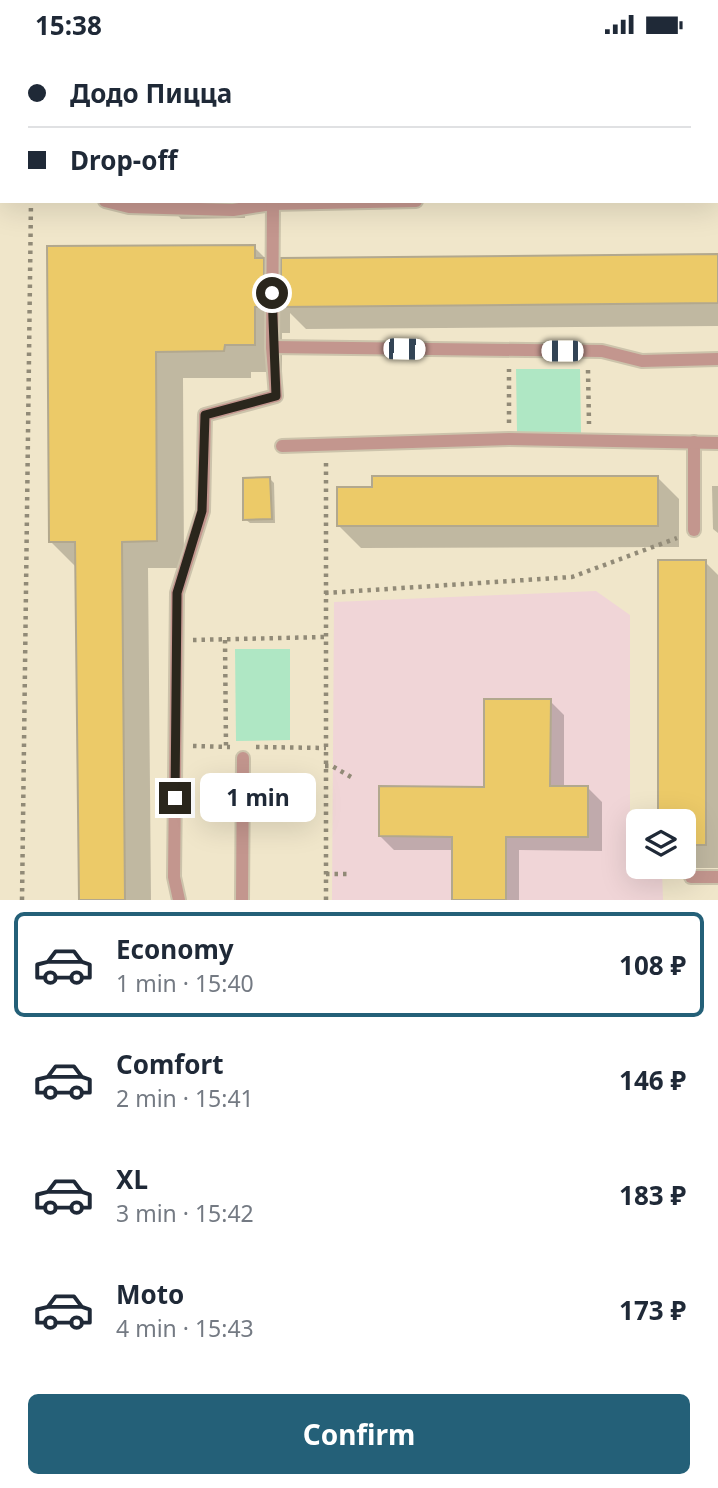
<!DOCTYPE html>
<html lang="en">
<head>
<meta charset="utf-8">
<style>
  :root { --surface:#fff; --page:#f6f6f7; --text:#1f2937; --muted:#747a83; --line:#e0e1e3; --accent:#246078 }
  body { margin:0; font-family:"Noto Sans",sans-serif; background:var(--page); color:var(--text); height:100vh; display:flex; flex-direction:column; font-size:26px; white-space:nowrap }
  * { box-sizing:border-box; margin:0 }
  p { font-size:23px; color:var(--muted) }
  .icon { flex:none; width:38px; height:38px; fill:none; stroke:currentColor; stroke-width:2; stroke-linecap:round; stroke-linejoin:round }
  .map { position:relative; height:851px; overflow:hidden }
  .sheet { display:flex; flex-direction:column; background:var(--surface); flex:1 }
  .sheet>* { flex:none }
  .guide { position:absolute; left:0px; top:0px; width:719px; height:154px; box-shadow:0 7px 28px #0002; display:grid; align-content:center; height:154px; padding:0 28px; background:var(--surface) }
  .controls { position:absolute; left:626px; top:760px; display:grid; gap:14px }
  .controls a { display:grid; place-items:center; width:70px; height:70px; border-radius:10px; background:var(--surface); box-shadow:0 7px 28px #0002; font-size:35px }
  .end { position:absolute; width:32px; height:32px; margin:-16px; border:9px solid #2a261c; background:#fff; box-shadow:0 0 0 4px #fff }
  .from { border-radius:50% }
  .bubble { position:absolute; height:49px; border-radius:10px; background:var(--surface); box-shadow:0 7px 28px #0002; font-size:23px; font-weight:700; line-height:49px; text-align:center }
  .car { position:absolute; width:21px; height:42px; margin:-21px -10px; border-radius:9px; box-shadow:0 0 5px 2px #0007; background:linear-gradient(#fff 24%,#345 0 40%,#fff 0 76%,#345 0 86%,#fff 0) }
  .guide b { display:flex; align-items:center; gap:24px; height:66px; font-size:26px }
  .guide b+b { border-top:2px solid var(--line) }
  .guide i { width:18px; height:18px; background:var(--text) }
  ul { padding:12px 0 0; list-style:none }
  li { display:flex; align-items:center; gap:21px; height:105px; margin:0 14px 10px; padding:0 14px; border:4px solid transparent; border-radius:10px }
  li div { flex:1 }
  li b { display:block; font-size:26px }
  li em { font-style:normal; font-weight:700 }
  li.on { border-color:var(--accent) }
  li>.icon { width:63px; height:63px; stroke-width:1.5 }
  .action { display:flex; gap:14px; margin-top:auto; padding:14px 28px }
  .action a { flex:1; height:80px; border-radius:10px; background:var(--accent); color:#fff; font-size:28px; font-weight:700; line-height:80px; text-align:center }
  .status { display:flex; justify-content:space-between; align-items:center; height:49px; padding:0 35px; background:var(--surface); direction:ltr }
  .status svg { height:19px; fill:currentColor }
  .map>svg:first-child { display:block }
  .education { fill:#f0d5d7 }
  .green { fill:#afe7c4 }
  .shadow { fill:#0003 }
  .building { fill:#ecca68; stroke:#b2a88e; stroke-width:2 }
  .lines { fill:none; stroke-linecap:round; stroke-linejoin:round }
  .service-casing { stroke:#ccc3ab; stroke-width:16 }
  .path { stroke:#918a77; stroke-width:4.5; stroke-dasharray:3.5 5; stroke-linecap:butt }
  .service { stroke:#c3968e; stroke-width:12 }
  .route { stroke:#2a261c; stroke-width:9 }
</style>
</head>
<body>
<div class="status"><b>15:38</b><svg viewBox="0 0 49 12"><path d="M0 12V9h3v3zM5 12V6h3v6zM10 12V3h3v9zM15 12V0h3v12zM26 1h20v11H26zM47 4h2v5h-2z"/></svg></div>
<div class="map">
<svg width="718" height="851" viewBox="0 0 718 851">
  <rect width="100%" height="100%" fill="#f0e6ca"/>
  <path class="education" d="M 596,542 L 630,566 L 630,791 L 639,799 L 639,817 L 658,817 L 662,822 L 663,851 L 332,851 L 334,553 Z"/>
  <g class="green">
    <path d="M 516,320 L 580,320 L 581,384 L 517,384 Z"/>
    <path d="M 235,600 L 290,600 L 290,691 L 236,692 Z"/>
  </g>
  <g class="shadow">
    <path d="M 152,152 L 245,152 L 245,169 L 181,170 L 173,161 L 161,162 Z"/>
    <path d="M 254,198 L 283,227 L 718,207 L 718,277 L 306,280 L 290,264 L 290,284 L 282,284 L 282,323 L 251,323 L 251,329 L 183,329 L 184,519 L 148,519 L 151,851 L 81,851 L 77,519 L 50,492 L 49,199 Z"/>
    <path d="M 657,428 L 679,450 L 679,498 L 361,499 L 339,477 Z"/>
    <path d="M 270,430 L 274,434 L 275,474 L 250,474 L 245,470 Z"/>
    <path d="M 712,437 L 718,437 L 718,484 L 713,480 Z"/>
    <path d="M 705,513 L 718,526 L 718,819 L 682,819 Z"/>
    <path d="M 550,652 L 564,666 L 564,739 L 588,739 L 602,753 L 602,802 L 519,801 L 519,851 L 454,851 L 454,801 L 394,801 L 380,787 L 485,739 Z"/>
  </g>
  <g class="building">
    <path d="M 255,196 L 255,209 L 264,209 L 264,258 L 255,258 L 255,296 L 225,296 L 224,302 L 156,303 L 157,492 L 122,493 L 125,851 L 79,851 L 75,493 L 49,493 L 47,197 Z"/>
    <path d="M 718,205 L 718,254 L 281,258 L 281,209 Z"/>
    <path d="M 372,427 L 658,427 L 658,477 L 337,477 L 337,438 L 372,438 Z"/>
    <path d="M 270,428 L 272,470 L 243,471 L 243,429 Z"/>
    <path d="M 658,511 L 706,511 L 706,796 L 684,796 L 684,772 L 658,772 Z"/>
    <path d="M 484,650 L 551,650 L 550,737 L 588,737 L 588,788 L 506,788 L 506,851 L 452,851 L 452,788 L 379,787 L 379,737 L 484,738 Z"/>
  </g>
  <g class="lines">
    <defs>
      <g id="service">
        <path d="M 289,2 L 289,0"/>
        <path d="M 696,2 L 697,2"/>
        <path d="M 0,124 L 2,124"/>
        <path d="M 105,152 L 129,158 L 233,161 L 272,155 L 416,152"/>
        <path d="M 272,298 L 602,302 L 642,312 L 718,310"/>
        <path d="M 694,393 L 694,481"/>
        <path d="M 282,397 L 509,390 L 718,394"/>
        <path d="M 691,828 L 718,828"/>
        <path d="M 179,851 L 174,828 L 177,544 L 203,462 L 205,366 L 276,347 L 272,298 L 273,152"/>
        <path d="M 242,851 L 243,709"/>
      </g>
    </defs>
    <use href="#service" class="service-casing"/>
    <g class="path">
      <path d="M 66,0 L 68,2"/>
      <path d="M 35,2 L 36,0"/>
      <path d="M 588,321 L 589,375"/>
      <path d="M 509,374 L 509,320"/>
      <path d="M 325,544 L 572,528 L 677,489"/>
      <path d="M 193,591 L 325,588"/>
      <path d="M 225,591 L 226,698"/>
      <path d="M 193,697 L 230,698"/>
      <path d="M 256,698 L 326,699"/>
      <path d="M 325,717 L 332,717 L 351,728"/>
      <path d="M 326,825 L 350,825"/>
      <path d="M 22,851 L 31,152"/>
      <path d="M 326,851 L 326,414"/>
    </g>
    <use href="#service" class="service"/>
  </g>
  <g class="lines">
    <path class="route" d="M 175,749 L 177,544 L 202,462 L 205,366 L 276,347 L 272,244"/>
  </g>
</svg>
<div class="controls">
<a><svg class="icon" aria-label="layers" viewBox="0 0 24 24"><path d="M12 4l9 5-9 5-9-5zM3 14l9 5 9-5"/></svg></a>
</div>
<i class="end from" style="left:272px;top:244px"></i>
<i class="end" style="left:175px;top:749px"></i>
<div class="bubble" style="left:200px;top:724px;width:116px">1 min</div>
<i class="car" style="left:404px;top:300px;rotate:91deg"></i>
<i class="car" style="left:562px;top:302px;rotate:270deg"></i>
<div class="guide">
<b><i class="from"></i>Додо Пицца</b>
<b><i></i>Drop-off</b>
</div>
</div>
<section class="sheet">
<ul>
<li class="on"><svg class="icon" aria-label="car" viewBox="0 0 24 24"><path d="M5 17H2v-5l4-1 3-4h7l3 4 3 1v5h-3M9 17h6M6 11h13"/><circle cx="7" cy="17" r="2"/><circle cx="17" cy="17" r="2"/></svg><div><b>Economy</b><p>1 min · 15:40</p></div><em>108 ₽</em></li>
<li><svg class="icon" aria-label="car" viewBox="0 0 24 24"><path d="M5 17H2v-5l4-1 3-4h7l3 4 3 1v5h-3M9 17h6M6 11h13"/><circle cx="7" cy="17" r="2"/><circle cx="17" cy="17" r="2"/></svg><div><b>Comfort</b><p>2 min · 15:41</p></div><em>146 ₽</em></li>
<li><svg class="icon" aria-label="car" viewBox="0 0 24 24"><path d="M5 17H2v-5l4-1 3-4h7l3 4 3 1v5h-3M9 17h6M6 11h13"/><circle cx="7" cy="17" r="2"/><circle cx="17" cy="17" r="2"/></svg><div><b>XL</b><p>3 min · 15:42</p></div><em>183 ₽</em></li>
<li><svg class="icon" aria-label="car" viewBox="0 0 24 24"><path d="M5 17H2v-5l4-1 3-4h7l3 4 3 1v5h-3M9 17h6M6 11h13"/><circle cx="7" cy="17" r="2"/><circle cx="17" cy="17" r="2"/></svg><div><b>Moto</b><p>4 min · 15:43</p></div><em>173 ₽</em></li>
</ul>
<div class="action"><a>Confirm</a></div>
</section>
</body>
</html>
